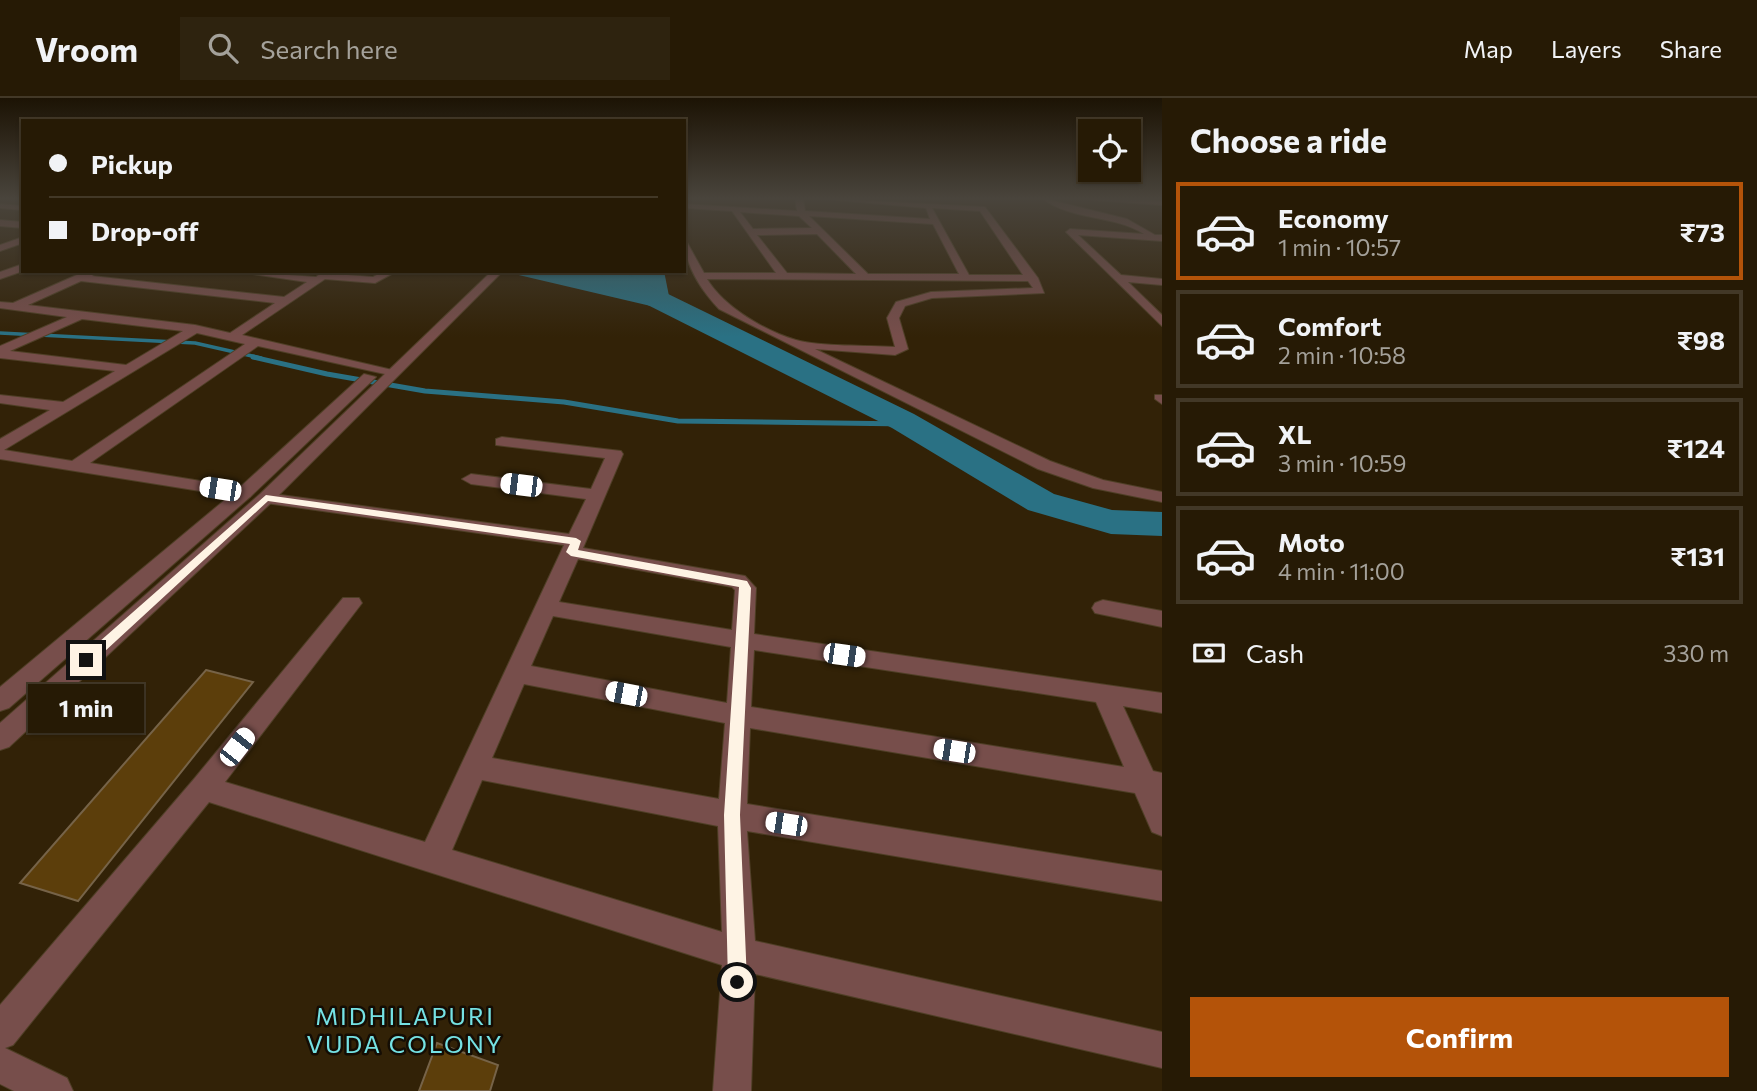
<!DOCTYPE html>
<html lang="en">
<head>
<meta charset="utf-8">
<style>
  :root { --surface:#261a05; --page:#2e230f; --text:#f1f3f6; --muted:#a4a19a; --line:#423827; --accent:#b45309 }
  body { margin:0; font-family:Commissioner,sans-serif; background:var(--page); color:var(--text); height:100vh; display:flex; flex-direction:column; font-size:26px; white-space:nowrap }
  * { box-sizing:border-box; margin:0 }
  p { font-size:23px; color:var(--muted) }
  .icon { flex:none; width:38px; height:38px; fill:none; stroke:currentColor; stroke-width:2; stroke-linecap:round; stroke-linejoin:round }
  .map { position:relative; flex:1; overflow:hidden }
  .side { display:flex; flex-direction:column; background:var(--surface); width:595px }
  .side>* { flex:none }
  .banner { position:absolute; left:21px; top:21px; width:665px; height:154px; border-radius:0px; box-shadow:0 2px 5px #0004,0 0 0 2px var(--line); display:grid; align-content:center; height:154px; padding:0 28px; background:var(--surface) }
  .buttons { position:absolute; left:1078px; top:21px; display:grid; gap:14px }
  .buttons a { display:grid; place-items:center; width:63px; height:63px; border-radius:0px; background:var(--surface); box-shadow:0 2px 5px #0004,0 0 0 2px var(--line); font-size:35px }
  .end { position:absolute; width:32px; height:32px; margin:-16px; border:9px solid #fef3e4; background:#111; box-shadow:0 0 0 4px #111 }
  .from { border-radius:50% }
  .bubble { position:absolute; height:49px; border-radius:0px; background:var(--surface); box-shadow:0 2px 5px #0004,0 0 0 2px var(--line); font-size:23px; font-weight:700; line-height:49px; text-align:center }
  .car { position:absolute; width:21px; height:42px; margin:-21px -10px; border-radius:9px; box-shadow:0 0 5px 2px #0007; background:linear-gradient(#fff 24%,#345 0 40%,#fff 0 76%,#345 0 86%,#fff 0) }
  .banner b { display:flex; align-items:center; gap:24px; height:66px; font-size:26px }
  .banner b+b { border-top:2px solid var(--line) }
  .banner i { width:18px; height:18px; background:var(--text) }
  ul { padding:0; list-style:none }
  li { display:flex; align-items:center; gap:21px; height:98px; margin:0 14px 10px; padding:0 14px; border:4px solid var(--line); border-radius:0px }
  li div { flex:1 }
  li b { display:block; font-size:26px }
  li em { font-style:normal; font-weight:700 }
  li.on { border-color:var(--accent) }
  li>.icon { width:63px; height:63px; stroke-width:1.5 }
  h2 { padding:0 28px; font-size:32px; line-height:84px }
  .pay { display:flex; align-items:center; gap:18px; height:77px; padding:0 28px; font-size:26px }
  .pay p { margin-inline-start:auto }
  .button { display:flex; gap:14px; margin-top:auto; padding:14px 28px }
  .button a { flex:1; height:80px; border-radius:0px; background:var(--accent); color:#fff; font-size:28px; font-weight:700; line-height:80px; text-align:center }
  header { display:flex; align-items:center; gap:42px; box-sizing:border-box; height:98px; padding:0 35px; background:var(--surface); border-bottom:2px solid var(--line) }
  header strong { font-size:33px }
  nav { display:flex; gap:38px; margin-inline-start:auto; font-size:24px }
  .search { width:490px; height:63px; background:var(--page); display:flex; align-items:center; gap:18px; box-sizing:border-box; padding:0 24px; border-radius:0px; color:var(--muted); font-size:26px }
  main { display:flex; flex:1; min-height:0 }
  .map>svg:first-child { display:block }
  .water { fill:#2a7184 }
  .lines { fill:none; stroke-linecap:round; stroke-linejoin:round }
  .stream-far1 { stroke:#2a7184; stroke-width:3.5 }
  .stream { stroke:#2a7184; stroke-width:5 }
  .river { fill:#2a7184; fill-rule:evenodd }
  .building { fill:#5c3e0b; stroke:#766348; stroke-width:2 }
  .service-casing { stroke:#4f3f26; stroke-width:2 }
  .minor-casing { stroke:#4f3f26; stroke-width:2 }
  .tertiary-casing { stroke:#4f3f26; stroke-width:2 }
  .service { fill:#774e4b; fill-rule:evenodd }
  .minor { fill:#774e4b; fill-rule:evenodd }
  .tertiary { fill:#774e4b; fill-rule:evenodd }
  .route { fill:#fef3e4 }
  .labels { text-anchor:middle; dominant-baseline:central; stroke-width:5; stroke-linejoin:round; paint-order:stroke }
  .near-neighbourhood-label { font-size:24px; letter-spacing:2px; fill:#75e2e4; stroke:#140d04 }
</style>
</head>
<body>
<header>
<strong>Vroom</strong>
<div class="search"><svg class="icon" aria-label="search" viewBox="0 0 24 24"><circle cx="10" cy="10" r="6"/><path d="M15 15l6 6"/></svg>Search here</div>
<nav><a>Map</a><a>Layers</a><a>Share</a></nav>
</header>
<main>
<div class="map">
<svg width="1162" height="993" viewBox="0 0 1162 993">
  <rect width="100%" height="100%" fill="#322207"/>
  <path class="water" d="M 664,173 L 672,213 L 506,174 L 507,173 Z"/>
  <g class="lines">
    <path class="stream-far1" d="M 0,235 L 195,245 L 261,260"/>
    <path class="stream" d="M 253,259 L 327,276 L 425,293 L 564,304 L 678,323 L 908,326"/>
    <path class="river" d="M 600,173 L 621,173 L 914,316 L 1054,396 L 1112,412 L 1162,414 L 1162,438 L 1111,436 L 1028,412 L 892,330 L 606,186 Z"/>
  </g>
  <g class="building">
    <path d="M 206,572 L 253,584 L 78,803 L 20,785 Z"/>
    <path d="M 437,945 L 498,967 L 490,993 L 419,993 Z"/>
  </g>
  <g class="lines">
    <defs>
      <path id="service" d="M 1155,297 L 1162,297 L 1162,306 L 1155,301 Z"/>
      <g id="minor">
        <path d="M 795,100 L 803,100 L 805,113 L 930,121 L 926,110 L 814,100 L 985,109 L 1038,180 L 1044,195 L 932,200 L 905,208 L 899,220 L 908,251 L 895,257 L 815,251 L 1050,363 L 1103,382 L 1162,394 L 1162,404 L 1093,390 L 1038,371 L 719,211 C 701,192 684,166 684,139 L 704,175 L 776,175 L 732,113 L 684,110 L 684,106 L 797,113 ZM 932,110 L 980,113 L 1023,177 L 969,177 ZM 740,114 L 799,118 L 812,130 L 753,131 ZM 809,118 L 933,126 L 959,176 L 868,176 ZM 817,136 L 856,176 L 787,175 L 757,137 ZM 707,181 L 1028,183 L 1033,190 L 931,194 L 896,204 L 887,220 L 895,249 C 867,247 821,249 796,242 C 765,233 724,209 707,181 Z"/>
        <path d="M 1042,100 L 1127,121 L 1155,137 L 1162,137 L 1162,143 L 1078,137 L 1121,177 L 1162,181 L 1162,187 L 1128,184 L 1162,217 L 1162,228 L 1066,134 L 1070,131 L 1144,136 C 1113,116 1071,123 1042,100 Z"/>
        <path d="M 0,106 L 23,108 L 23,112 L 0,110 Z"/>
        <path d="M 0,122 L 23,124 L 23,130 L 0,128 Z"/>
        <path d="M 23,139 L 23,145 L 0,153 L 0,147 Z"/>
        <path d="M 23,166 L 23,173 L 0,181 L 0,174 Z"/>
        <path d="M 86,173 L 98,173 L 92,178 L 284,199 L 307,184 L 232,173 L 316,179 L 324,173 L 336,173 L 334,176 L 373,179 L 384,173 L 397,173 L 375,185 L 325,181 L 242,237 L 401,274 L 394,278 L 258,248 L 90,365 L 250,391 L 253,395 L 250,399 L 244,400 L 0,361 L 0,341 L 50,312 L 0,305 L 0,297 L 63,304 L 115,273 L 0,260 L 0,248 L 67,219 L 0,210 L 0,204 L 13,205 ZM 81,183 L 275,205 L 230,235 L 195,227 L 28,207 ZM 82,221 L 183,233 L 126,267 L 10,253 ZM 197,235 L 245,246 L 72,363 L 4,352 Z"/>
        <path d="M 502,339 L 621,353 L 623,356 L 583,450 L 745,478 L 756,490 L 754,536 L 1162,595 L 1162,615 L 1123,608 L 1153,673 L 1162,675 L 1162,738 L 1152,734 L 1135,695 L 750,630 L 747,706 L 1162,773 L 1162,803 L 747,733 L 755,843 L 1162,934 L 1162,970 L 755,876 L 751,993 L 713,993 L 722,867 L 209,704 L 13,947 L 5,950 L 67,980 L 73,993 L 14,993 L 0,986 L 0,907 L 194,681 L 343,500 L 359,500 L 362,505 L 225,684 L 425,744 L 564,447 L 266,405 L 257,400 L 266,395 L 569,436 L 586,401 L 471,386 L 462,381 L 471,376 L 591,391 L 605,360 L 496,347 L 496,341 ZM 578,461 L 732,489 L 735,492 L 732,532 L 559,504 ZM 553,518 L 731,549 L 727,605 L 531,568 ZM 754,552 L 1096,604 L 1124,669 L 751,609 ZM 524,586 L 725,625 L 719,701 L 492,660 ZM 482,682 L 718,728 L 722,834 L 452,752 Z"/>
        <path d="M 1103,502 L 1162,513 L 1162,529 L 1095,515 L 1092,510 L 1095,505 Z"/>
      </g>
      <g id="tertiary">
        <path d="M 1088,100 L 1162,103 L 1162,107 L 1092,102 Z"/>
        <path d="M 492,173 L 503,173 L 272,404 L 9,649 L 0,652 L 0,625 L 260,396 Z"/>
        <path d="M 364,276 L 376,279 L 250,399 L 9,610 L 0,613 L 0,589 L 238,391 Z"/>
      </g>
    </defs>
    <use href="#service" class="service-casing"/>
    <use href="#minor" class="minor-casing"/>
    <use href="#tertiary" class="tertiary-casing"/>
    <use href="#service" class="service"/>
    <use href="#minor" class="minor"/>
    <use href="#tertiary" class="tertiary"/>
  </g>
  <linearGradient id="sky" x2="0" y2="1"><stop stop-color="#1c1304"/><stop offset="0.42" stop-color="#49443c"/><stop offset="1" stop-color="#49443c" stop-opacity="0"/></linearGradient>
  <rect width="1162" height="239" fill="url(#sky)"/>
  <path class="route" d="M 266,397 L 576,440 L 581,443 L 578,452 L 747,483 L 751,490 L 740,717 L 747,884 L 744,890 L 737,893 L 731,890 L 728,884 L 724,717 L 739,489 L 571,458 L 566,454 L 570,446 L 268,403 L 91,566 L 82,566 L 82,559 Z"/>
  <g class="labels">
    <g class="near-neighbourhood-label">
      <text x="405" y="917">MIDHILAPURI<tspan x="405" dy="28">VUDA COLONY</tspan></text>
    </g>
  </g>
</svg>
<div class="buttons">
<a><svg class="icon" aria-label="locate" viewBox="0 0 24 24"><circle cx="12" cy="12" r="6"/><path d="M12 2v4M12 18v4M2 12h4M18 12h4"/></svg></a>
</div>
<i class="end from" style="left:737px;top:884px"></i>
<i class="end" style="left:86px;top:562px"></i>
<div class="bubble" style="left:28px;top:586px;width:116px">1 min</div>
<i class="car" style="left:521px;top:387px;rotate:277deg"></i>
<i class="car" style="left:220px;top:391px;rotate:279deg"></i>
<i class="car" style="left:844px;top:557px;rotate:98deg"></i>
<i class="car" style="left:626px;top:596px;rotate:281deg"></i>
<i class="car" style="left:237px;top:649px;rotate:38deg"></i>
<i class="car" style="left:954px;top:653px;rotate:279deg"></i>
<i class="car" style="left:786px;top:726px;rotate:279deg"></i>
<div class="banner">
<b><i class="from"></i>Pickup</b>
<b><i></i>Drop-off</b>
</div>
</div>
<section class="side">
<h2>Choose a ride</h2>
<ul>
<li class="on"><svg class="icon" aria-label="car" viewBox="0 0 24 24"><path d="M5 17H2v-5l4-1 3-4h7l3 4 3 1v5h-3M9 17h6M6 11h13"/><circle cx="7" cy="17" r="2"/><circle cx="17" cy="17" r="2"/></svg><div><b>Economy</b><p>1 min · 10:57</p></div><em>₹73</em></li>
<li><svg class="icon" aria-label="car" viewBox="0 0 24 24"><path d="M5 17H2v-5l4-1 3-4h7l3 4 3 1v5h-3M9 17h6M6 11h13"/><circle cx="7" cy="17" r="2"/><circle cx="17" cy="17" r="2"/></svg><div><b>Comfort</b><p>2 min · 10:58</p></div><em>₹98</em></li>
<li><svg class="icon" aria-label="car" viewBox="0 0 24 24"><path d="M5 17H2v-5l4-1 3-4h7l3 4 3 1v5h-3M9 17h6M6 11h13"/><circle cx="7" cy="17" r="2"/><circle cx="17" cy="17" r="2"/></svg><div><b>XL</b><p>3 min · 10:59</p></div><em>₹124</em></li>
<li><svg class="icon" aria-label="car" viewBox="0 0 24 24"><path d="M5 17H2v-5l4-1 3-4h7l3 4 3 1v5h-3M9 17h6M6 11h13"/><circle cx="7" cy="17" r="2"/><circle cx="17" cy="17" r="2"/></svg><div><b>Moto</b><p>4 min · 11:00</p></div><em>₹131</em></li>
</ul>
<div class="pay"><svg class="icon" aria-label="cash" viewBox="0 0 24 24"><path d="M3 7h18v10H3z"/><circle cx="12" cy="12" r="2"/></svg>Cash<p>330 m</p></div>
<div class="button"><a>Confirm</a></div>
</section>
</main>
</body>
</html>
